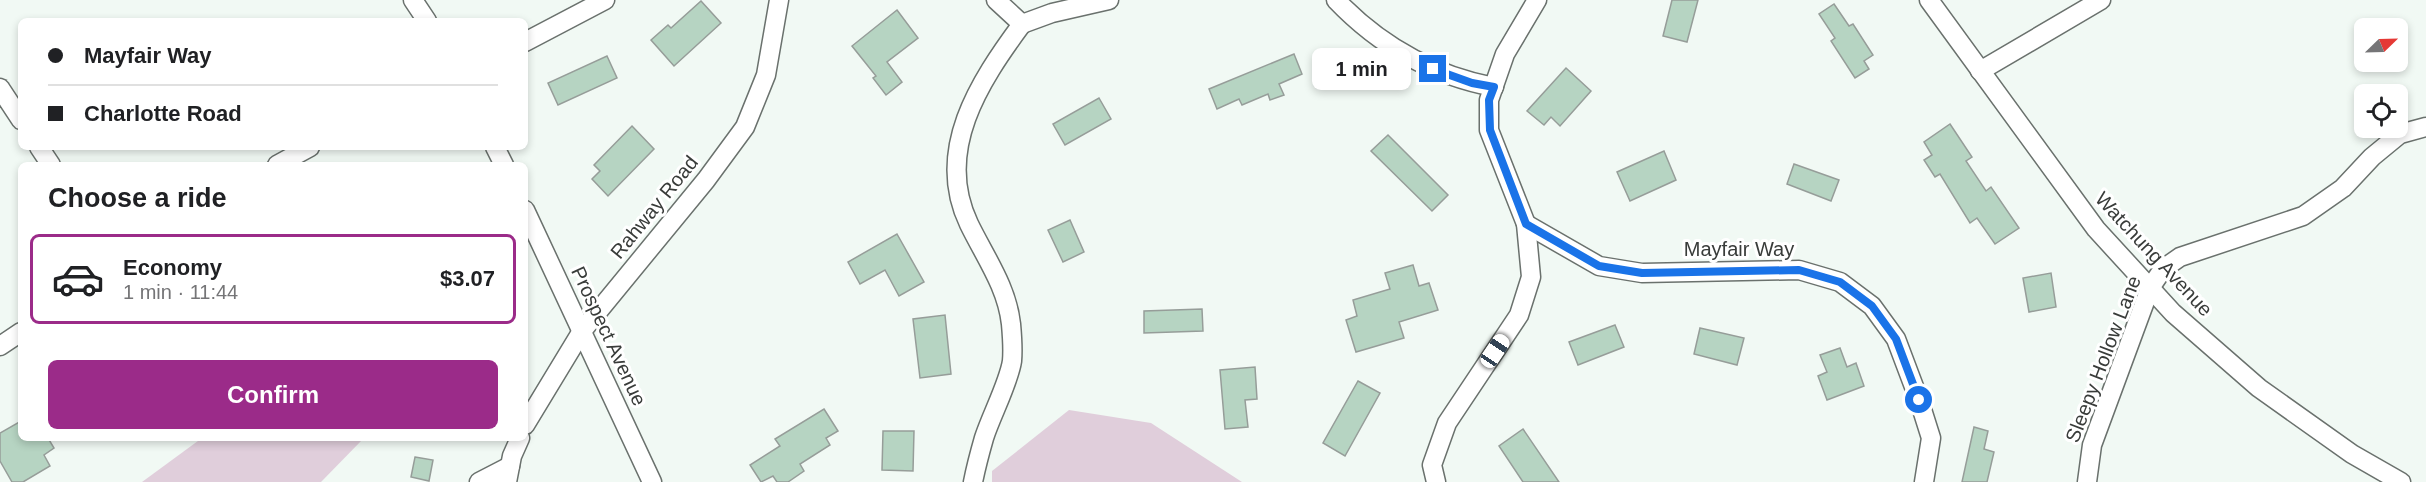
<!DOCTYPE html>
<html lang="en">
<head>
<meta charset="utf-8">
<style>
  :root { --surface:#fff; --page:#f6f6f6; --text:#202124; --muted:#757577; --line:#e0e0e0; --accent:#9b2b89 }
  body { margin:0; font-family:Helvetica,sans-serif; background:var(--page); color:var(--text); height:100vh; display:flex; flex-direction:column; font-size:22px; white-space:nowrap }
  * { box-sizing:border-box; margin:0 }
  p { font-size:20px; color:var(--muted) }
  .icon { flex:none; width:33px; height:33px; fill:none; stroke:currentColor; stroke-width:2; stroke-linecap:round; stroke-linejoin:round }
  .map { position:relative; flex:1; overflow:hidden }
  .sheet { position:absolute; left:18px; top:162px; width:510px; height:279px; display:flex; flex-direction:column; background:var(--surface); border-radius:9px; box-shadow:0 3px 9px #0003 }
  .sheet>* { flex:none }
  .hud { position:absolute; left:18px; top:18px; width:510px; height:132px; border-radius:9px; box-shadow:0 3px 9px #0003; display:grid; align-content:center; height:132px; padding:0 30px; background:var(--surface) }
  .needle { width:39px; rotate:67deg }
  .fabs { position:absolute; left:2354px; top:18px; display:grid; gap:12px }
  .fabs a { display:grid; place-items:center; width:54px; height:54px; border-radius:9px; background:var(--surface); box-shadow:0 3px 9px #0003; font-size:30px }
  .end { position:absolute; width:27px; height:27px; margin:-14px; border:8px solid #1a73e8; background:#fff; box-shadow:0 0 0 3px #fff }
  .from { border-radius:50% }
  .bubble { position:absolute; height:42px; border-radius:9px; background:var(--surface); box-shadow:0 3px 9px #0003; font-size:20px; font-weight:600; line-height:42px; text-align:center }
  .car { position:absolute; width:18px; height:36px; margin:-18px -9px; border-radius:8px; box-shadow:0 0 4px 2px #0007; background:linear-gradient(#fff 24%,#345 0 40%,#fff 0 76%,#345 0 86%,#fff 0) }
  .hud b { display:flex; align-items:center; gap:21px; height:57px; font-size:22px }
  .hud b+b { border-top:2px solid var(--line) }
  .hud i { width:15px; height:15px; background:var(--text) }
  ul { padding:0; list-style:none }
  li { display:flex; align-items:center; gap:18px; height:90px; margin:0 12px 9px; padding:0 18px; border:3px solid transparent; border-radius:9px }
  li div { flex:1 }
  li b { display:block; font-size:22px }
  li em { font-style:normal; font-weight:600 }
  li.selected { border-color:var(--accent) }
  li>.icon { width:54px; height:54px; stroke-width:1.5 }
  h2 { padding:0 30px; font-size:27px; line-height:72px }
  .action { display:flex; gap:12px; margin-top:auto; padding:12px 30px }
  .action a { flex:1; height:69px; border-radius:9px; background:var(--accent); color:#fff; font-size:24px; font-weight:600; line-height:69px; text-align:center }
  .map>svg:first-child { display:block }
  .green { fill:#e0cedb }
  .building { fill:#b6d4c2; stroke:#969d99; stroke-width:1.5 }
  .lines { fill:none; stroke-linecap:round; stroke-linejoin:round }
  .minor-casing { stroke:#6a716d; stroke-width:21 }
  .minor { stroke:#fff; stroke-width:18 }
  .route { stroke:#1a73e8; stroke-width:8 }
  .labels { text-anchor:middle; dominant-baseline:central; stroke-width:6; stroke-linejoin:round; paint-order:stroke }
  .street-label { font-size:20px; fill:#393c3a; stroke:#fff }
</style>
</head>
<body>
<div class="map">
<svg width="2426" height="482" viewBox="0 0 2426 482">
  <rect width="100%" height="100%" fill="#f1f9f4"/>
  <g class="green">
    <path d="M 1069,410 L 1151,423 L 1242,482 L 992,482 L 992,471 Z"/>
    <path d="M 202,438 L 364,438 L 321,482 L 142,482 Z"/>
  </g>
  <g class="building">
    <path d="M 1672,0 L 1698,0 L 1687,42 L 1663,36 Z"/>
    <path d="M 701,1 L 721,23 L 674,66 L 651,40 L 668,25 L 671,28 Z"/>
    <path d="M 1834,4 L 1849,26 L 1853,24 L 1873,55 L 1864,61 L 1869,69 L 1855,78 L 1831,41 L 1835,38 L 1819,14 Z"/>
    <path d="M 897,10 L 918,38 L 887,62 L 902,82 L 886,95 L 873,78 L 876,76 L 852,46 Z"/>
    <path d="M 1294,54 L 1302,74 L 1279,84 L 1284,95 L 1270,100 L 1268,94 L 1242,105 L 1239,99 L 1217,109 L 1209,89 Z"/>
    <path d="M 607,56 L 617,78 L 558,105 L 548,83 Z"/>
    <path d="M 1566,68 L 1591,91 L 1560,126 L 1551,117 L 1544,125 L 1527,111 Z"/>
    <path d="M 1099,98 L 1111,119 L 1065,145 L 1053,124 Z"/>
    <path d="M 1950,124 L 1972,157 L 1966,161 L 1986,191 L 1991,187 L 2019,228 L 1995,244 L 1977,218 L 1970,223 L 1940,174 L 1935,177 L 1924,160 L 1932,155 L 1924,142 Z"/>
    <path d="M 632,126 L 654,149 L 608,196 L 592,179 L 600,171 L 594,165 Z"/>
    <path d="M 1388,135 L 1448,195 L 1432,211 L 1371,151 Z"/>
    <path d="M 1664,151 L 1676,180 L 1630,201 L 1617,172 Z"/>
    <path d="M 1794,164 L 1839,180 L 1831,201 L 1787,184 Z"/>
    <path d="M 1070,220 L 1084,252 L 1063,262 L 1048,230 Z"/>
    <path d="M 897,234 L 924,282 L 899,296 L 885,270 L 860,284 L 848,262 Z"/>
    <path d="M 1413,265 L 1419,286 L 1429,283 L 1438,310 L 1399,322 L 1404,338 L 1356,352 L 1346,320 L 1357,316 L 1353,300 L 1390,289 L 1385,273 Z"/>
    <path d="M 2051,273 L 2056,307 L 2029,312 L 2023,278 Z"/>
    <path d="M 1202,309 L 1203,331 L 1144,333 L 1144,311 Z"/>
    <path d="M 945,315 L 951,374 L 920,378 L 913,319 Z"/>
    <path d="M 1615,325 L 1624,347 L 1578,365 L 1569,342 Z"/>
    <path d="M 1700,328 L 1744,338 L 1737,365 L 1694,354 Z"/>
    <path d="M 1840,348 L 1847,367 L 1856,363 L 1864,386 L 1827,400 L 1818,376 L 1827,372 L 1820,355 Z"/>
    <path d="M 1255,367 L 1257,399 L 1245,400 L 1248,427 L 1225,429 L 1220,370 Z"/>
    <path d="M 1358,381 L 1380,393 L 1345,456 L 1323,443 Z"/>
    <path d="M 824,409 L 838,431 L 826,438 L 830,445 L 800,464 L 804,471 L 788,482 L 777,482 L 773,476 L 761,482 L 750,465 L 780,446 L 775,439 Z"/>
    <path d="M 21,421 L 21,438 L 48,438 L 54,448 L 44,455 L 50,466 L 23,482 L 12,482 L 0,461 L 0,433 Z"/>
    <path d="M 1974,427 L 1988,431 L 1984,449 L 1994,452 L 1987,482 L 1962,482 Z"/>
    <path d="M 1523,429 L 1559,482 L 1523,482 L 1499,446 Z"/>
    <path d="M 883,431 L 914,431 L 913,471 L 882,470 Z"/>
    <path d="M 415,457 L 433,460 L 429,481 L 411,477 Z"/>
  </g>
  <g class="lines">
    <defs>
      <g id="minor">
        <path d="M 413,0 L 427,21"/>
        <path d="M 996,0 L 1022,24"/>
        <path d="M 1336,0 C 1380,46 1431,75 1494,87"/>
        <path d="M 1929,0 L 2096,229 L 2173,313 L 2259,388 L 2352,454 L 2401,482"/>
        <path d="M 1022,24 L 1052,13 L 1109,0"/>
        <path d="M 525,42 L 605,0"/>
        <path d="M 1980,71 L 2101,0"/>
        <path d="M 0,88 L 21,120"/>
        <path d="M 39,147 L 51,165"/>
        <path d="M 495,147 L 504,165"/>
        <path d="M 277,165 L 310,147"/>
        <path d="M 525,210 L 652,482"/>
        <path d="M 1526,224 L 1599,266 L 1642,273 L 1799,270 L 1840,282 L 1872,306 L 1896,339 L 1919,400 L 1931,438 L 1924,482"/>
        <path d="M 0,346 L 21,332"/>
        <path d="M 525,425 L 582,331 L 706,180 L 745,127 L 766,75 L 779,0"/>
        <path d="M 479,482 L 510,466"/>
        <path d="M 507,482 L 512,456 L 520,438"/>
        <path d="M 973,482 C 976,467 980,452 984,438 C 991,416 1009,382 1012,361 C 1013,350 1012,335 1011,324 C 1007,287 985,257 969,224 C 934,151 979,82 1022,24"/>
        <path d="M 1436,482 L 1432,465 L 1447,423 L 1519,315 L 1531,277 L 1526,224 L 1489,130 L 1489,100 L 1505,54 L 1537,0"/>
        <path d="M 2087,482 L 2092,445 L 2150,288 L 2163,269 L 2180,257 L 2303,216 L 2343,188 L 2372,157 L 2400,134 L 2426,127"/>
      </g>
    </defs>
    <use href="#minor" class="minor-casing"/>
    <use href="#minor" class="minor"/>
  </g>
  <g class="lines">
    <path class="route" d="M 1433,69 L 1472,83 L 1494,87 L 1489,100 L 1490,130 L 1526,224 L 1599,266 L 1642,273 L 1799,270 L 1840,282 L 1872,306 L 1896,339 L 1919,400"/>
  </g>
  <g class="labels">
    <g class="street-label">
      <text transform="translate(654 207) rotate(-51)">Rahway Road</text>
      <text x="1739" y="249">Mayfair Way</text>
      <text transform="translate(2154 254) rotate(47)">Watchung Avenue</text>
      <text transform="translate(609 336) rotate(65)">Prospect Avenue</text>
      <text transform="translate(2103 359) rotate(-69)">Sleepy Hollow Lane</text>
    </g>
  </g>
</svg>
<div class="fabs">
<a><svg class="needle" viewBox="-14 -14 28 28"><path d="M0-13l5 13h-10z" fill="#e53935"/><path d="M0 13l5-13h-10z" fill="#757577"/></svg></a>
<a><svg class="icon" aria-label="locate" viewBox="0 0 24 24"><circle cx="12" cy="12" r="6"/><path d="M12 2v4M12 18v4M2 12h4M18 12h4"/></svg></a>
</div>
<i class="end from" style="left:1919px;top:400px"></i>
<i class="end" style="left:1433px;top:69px"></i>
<div class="bubble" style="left:1312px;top:48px;width:99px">1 min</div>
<i class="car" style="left:1495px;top:351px;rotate:34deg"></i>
<div class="hud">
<b><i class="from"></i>Mayfair Way</b>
<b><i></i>Charlotte Road</b>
</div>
<section class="sheet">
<h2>Choose a ride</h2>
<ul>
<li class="selected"><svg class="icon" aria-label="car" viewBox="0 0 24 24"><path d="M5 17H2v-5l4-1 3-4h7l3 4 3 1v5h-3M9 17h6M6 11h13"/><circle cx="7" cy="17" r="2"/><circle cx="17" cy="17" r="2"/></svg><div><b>Economy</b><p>1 min · 11:44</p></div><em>$3.07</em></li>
</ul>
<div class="action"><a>Confirm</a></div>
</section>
</div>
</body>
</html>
